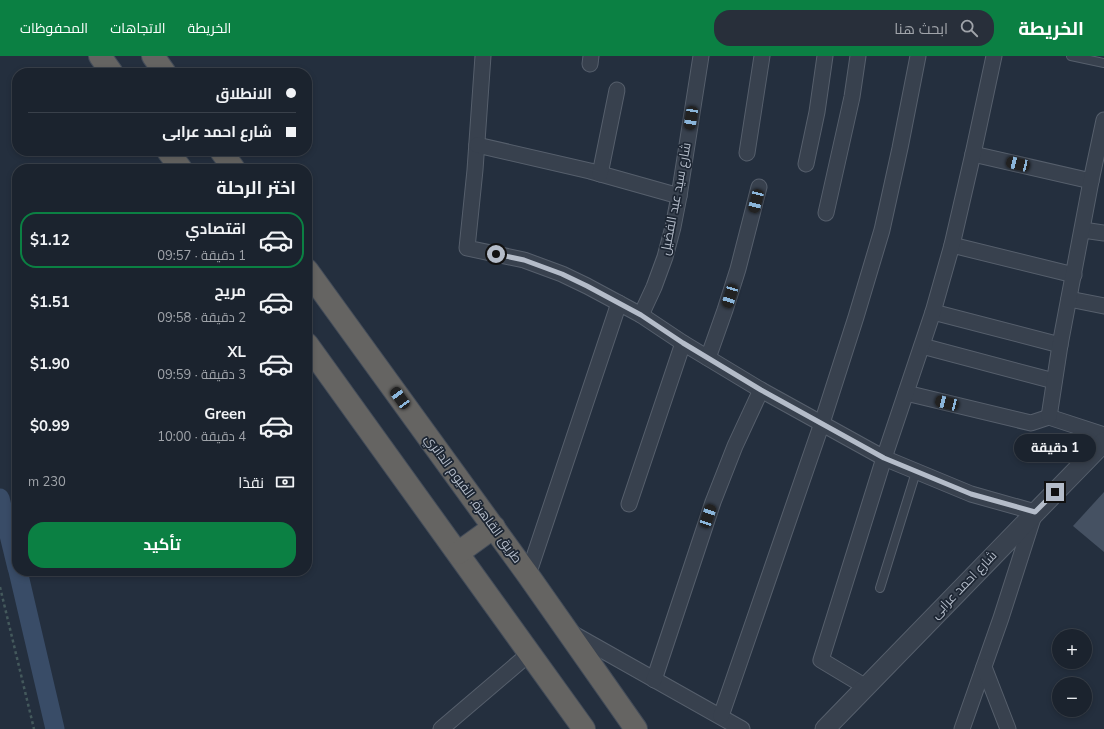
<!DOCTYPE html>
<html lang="ar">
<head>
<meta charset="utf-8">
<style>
  :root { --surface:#1b232e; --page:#282f3a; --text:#f1f3f6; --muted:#a0a4aa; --line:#39404a; --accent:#0b8043 }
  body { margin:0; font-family:"Nunito Sans",Cairo,sans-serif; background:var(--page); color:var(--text); direction:rtl; height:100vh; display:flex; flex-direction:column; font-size:15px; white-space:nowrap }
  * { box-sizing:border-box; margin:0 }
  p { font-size:13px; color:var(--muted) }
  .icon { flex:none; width:22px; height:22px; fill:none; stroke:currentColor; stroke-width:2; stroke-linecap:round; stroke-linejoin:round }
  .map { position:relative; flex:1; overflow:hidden; direction:ltr }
  .drawer { position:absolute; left:12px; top:108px; width:300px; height:412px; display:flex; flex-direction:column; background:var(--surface); border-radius:16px; box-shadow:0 2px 6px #0003,0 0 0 1px var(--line); direction:rtl }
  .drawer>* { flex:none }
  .banner { position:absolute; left:12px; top:12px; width:300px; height:88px; border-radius:16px; box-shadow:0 2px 6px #0003,0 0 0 1px var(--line); direction:rtl; display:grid; align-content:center; height:88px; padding:0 16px; background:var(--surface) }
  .fabs { position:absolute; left:1052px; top:573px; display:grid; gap:8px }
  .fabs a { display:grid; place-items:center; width:40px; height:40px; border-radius:50%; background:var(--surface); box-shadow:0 2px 6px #0003,0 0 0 1px var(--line); font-size:20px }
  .end { position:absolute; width:18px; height:18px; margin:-9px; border:5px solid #b4bcc9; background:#111; box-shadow:0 0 0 2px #111 }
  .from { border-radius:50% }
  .bubble { position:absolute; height:28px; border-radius:14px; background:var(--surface); box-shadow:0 2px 6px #0003,0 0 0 1px var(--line); font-size:13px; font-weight:700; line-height:28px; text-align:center; direction:rtl }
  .car { position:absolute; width:12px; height:24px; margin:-12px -6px; border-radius:5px; box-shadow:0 0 3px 1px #0007; background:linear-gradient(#222 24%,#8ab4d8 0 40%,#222 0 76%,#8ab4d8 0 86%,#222 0) }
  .banner b { display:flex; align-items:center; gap:14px; height:38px; font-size:15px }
  .banner b+b { border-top:1px solid var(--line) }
  .banner i { width:10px; height:10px; background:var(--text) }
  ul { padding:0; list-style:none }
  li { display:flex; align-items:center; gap:12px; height:56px; margin:0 8px 6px; padding:0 8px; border:2px solid transparent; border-radius:16px }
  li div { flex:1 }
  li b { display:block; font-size:15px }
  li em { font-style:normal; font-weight:700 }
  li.current { border-color:var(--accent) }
  li>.icon { width:36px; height:36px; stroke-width:1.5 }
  h2 { padding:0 16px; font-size:18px; line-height:48px }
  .pay { display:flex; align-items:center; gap:10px; height:44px; padding:0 16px; font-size:15px }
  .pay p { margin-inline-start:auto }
  .primary-button { display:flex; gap:8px; margin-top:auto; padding:8px 16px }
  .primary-button a { flex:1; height:46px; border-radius:16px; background:var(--accent); color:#fff; font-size:16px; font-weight:700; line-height:46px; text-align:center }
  header { display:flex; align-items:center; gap:24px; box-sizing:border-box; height:56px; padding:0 20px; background:var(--accent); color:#fff }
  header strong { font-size:19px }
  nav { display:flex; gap:22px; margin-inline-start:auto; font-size:14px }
  .search { width:280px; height:36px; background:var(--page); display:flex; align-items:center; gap:10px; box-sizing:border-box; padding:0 14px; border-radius:16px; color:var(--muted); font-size:15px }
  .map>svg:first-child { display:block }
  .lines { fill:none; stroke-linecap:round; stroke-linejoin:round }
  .canal { stroke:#394c67; stroke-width:19 }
  .building { fill:#455162 }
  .service-casing { stroke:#565f6c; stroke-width:10 }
  .minor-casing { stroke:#565f6c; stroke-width:17 }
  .tertiary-casing { stroke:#565f6c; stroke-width:21 }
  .trunk-casing { stroke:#434c59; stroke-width:24 }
  .path { stroke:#44595c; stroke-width:2.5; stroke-dasharray:3 3; stroke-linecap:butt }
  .service { stroke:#38414e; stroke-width:8 }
  .minor { stroke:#38414e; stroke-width:15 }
  .tertiary { stroke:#38414e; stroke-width:19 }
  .trunk { stroke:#656462; stroke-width:22 }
  .route { stroke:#b4bcc9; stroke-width:5 }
  .labels { text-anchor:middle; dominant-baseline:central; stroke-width:3.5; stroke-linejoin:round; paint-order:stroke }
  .street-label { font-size:13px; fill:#b4bcc9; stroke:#1d2633 }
</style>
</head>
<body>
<header>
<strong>الخريطة</strong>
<div class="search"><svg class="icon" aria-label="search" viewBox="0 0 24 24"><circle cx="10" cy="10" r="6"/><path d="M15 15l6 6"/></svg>ابحث هنا</div>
<nav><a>الخريطة</a><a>الاتجاهات</a><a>المحفوظات</a></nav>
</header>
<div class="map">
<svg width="1104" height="673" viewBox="0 0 1104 673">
  <rect width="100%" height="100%" fill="#242f3e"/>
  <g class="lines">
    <g class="canal">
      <path d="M 0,442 L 17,512"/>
      <path d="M 18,515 L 55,673"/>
    </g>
  </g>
  <path class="building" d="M 1104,436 L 1104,496 L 1073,470 Z"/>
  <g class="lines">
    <defs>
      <g id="service">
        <path d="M 1071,0 L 1104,7"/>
        <path d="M 880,532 L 916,416"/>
      </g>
      <g id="minor">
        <path d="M 483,0 L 475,114 L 467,192 L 524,204 L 562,218 L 587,230 L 641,259 L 683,287 L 761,334 L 884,402 L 971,438 L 1035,456 L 1001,562 L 962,673"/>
        <path d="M 590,8 L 591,0"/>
        <path d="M 477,89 L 590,115 L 679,140"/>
        <path d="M 747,97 L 762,0"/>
        <path d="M 973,98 L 1091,125"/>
        <path d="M 806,108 L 817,56 L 825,0"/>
        <path d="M 600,118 L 617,34"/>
        <path d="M 826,157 L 852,41 L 858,0"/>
        <path d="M 1083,174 L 1104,177"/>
        <path d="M 952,189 L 1074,219"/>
        <path d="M 1069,243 L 1104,250"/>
        <path d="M 933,256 L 1060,289"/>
        <path d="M 641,259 L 654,231 L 665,201 L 673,171 L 679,140 L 701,0"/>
        <path d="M 922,290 L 1054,325"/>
        <path d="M 708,302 L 725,254 L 738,213 L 759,131"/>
        <path d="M 906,337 L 1031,367 L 1049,361 L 1104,379"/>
        <path d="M 1049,361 L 1060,289 L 1091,125 L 1104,64"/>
        <path d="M 629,448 L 683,287"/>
        <path d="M 528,519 L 619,247"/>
        <path d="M 570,576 L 742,673"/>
        <path d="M 984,611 L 1008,673"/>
        <path d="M 654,624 L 713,446 L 735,390 L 761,334"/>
        <path d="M 866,631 L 821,604 L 884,402 L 933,256 L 952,189 L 973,98 L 994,0"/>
        <path d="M 721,660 L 822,367 L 856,261 L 882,174 L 900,92 L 918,0"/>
        <path d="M 441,673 L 530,597"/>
      </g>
      <path id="tertiary" d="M 825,673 L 1104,386"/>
      <g id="trunk">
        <path d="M 100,0 L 112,17"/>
        <path d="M 153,0 L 165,17"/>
        <path d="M 168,95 L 181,113"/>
        <path d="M 221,95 L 234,113"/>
        <path d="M 307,214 L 528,519 L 636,673"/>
        <path d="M 307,288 L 584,673"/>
        <path d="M 458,497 L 494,471"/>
      </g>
    </defs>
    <use href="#service" class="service-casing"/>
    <use href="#minor" class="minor-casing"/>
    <use href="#tertiary" class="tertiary-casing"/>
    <use href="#trunk" class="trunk-casing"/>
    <path class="path" d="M 0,531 L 34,673"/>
    <use href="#service" class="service"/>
    <use href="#minor" class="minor"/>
    <use href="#tertiary" class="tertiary"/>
    <use href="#trunk" class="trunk"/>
  </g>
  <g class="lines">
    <path class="route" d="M 496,198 L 524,204 L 562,218 L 587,230 L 641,259 L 683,287 L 761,334 L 884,402 L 971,438 L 1035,456 L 1055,436"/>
  </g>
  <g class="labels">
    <g class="street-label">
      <text transform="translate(676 143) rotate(-79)">شارع سيد عبد الفضيل</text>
      <text transform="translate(473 443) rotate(54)">طريق القاهرة, الفيوم الدائري</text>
      <text transform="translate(964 529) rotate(-46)">شارع احمد عرابى</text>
    </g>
  </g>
</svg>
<div class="fabs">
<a>+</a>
<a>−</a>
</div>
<i class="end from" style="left:496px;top:198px"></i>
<i class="end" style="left:1055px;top:436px"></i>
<div class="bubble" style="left:1014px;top:378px;width:82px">1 دقيقة</div>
<i class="car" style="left:691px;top:62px;rotate:189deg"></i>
<i class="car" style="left:1018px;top:108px;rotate:283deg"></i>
<i class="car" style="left:756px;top:145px;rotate:194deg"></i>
<i class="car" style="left:730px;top:240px;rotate:197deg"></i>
<i class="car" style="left:400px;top:342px;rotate:324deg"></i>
<i class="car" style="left:947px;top:347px;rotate:284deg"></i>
<i class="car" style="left:708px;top:460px;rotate:19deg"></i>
<div class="banner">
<b><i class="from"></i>الانطلاق</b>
<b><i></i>شارع احمد عرابى</b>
</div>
<section class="drawer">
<h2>اختر الرحلة</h2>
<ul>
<li class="current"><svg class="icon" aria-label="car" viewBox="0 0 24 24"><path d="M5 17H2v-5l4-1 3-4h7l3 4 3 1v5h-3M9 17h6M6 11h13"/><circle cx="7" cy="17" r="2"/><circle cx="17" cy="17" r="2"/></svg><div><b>اقتصادي</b><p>1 دقيقة · 09:57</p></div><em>$1.12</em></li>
<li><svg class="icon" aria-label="car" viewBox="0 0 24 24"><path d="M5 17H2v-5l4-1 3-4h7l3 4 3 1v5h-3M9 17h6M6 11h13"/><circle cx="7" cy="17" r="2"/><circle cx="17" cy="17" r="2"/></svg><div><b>مريح</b><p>2 دقيقة · 09:58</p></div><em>$1.51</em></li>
<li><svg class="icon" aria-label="car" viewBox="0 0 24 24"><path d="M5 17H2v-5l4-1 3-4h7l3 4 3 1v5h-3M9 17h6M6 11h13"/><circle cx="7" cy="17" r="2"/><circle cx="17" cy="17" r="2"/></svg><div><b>XL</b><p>3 دقيقة · 09:59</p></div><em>$1.90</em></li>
<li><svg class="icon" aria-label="car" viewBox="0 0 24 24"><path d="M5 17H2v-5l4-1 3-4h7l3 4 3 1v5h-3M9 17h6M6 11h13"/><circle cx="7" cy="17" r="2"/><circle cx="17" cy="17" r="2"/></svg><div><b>Green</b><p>4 دقيقة · 10:00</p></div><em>$0.99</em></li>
</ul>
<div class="pay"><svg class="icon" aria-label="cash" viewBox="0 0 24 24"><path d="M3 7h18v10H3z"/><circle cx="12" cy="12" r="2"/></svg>نقدًا<p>230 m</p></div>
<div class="primary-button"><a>تأكيد</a></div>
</section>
</div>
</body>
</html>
